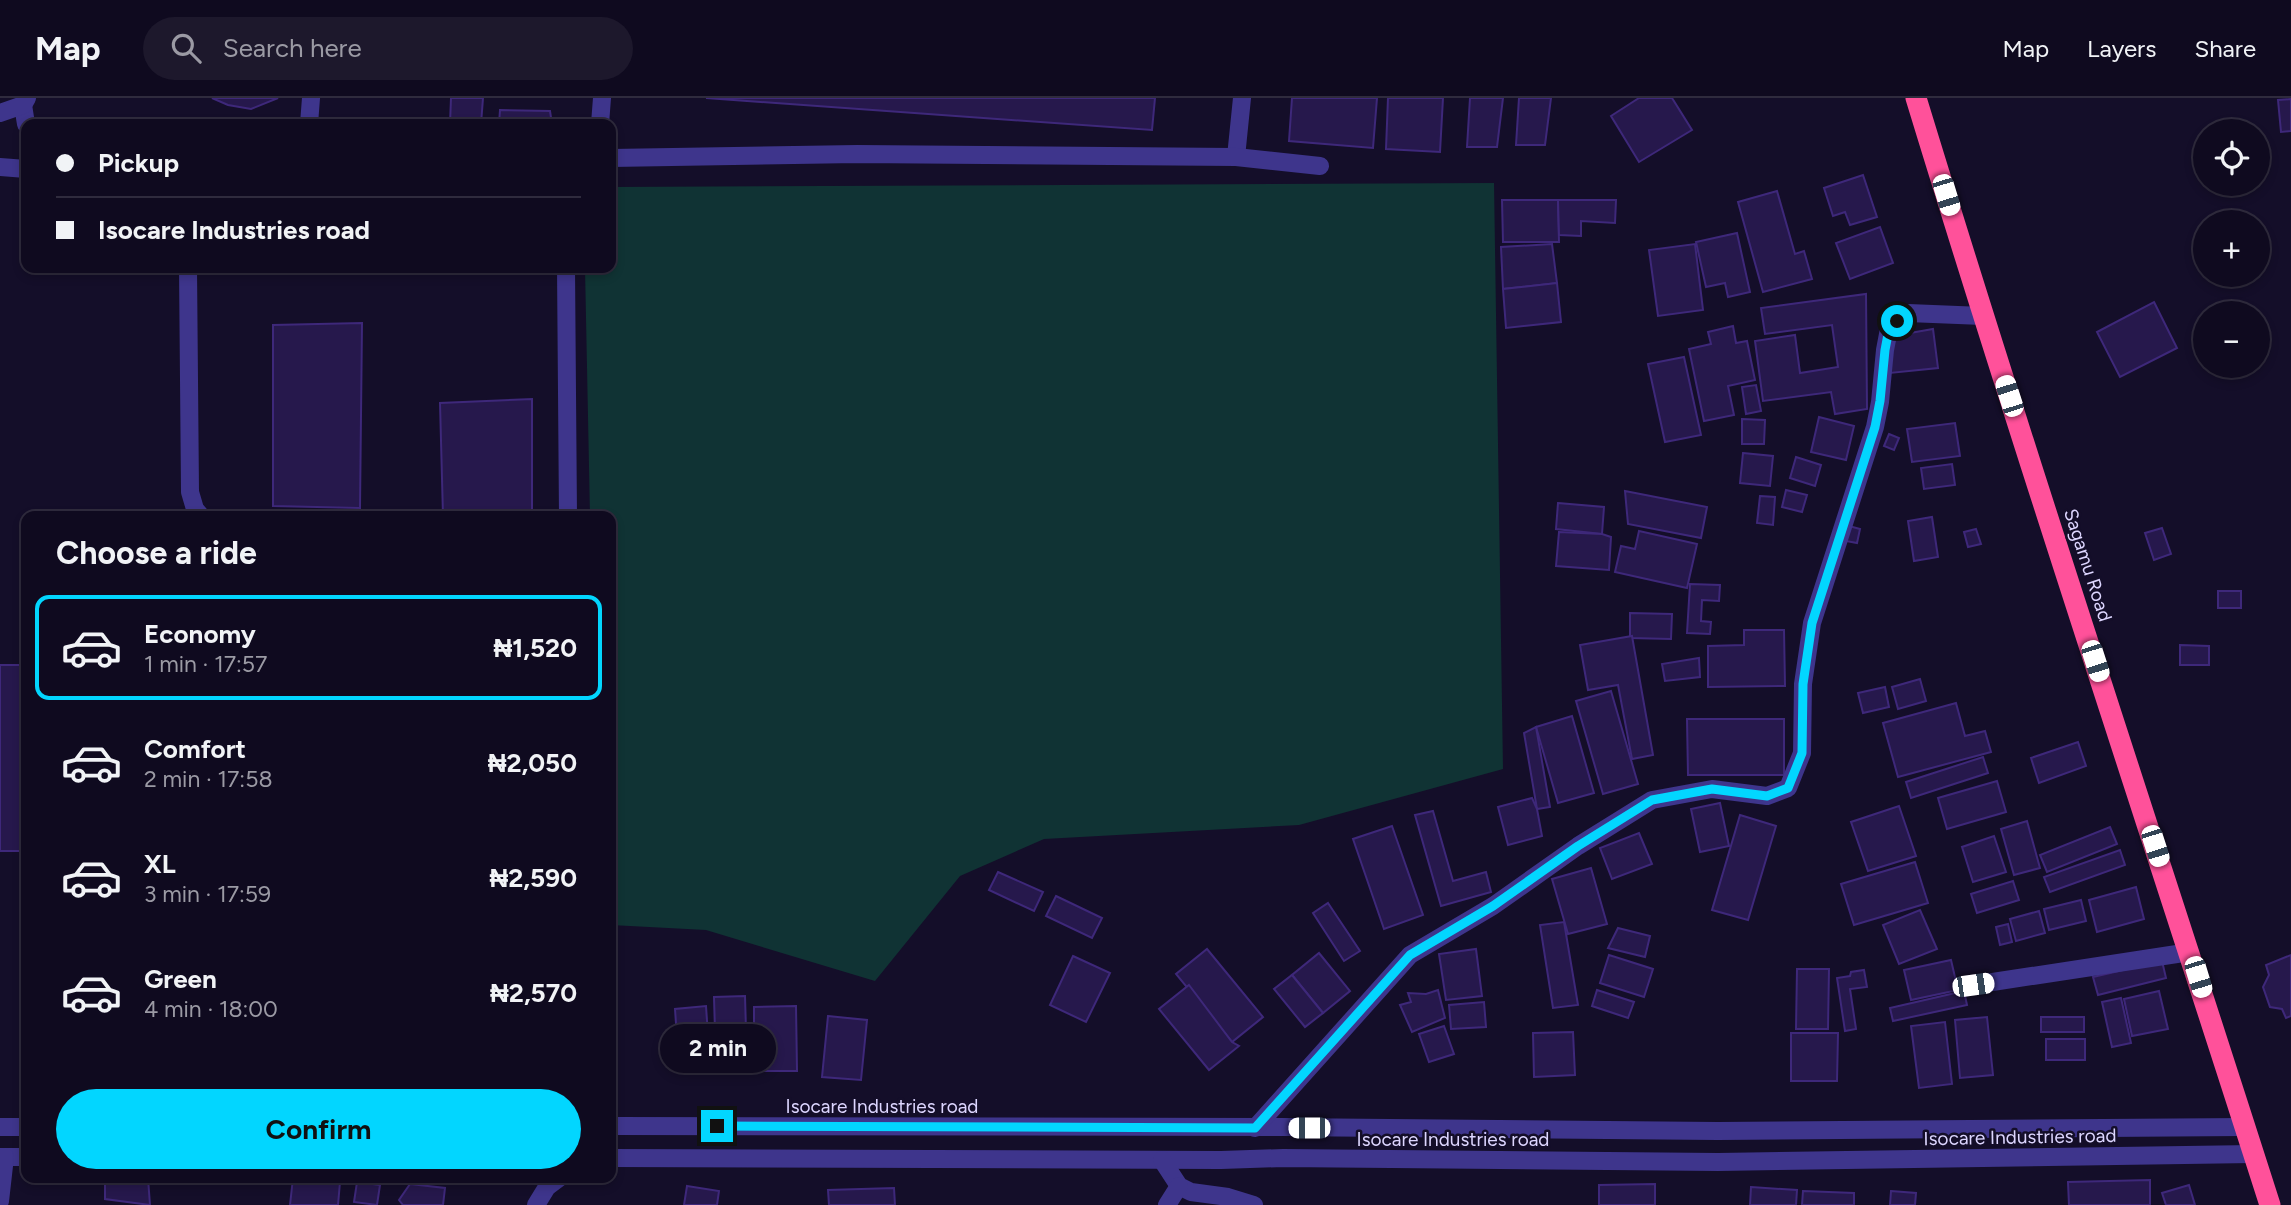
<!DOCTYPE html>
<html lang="en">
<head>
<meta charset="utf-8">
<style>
  :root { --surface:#0f0a1f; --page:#1d182c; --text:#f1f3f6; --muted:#9b9aa4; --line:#2f2b3d; --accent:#02d6ff }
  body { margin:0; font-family:Figtree,sans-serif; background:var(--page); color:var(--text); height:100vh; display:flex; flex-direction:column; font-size:26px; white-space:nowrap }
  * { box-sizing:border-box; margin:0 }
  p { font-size:23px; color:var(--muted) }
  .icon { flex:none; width:38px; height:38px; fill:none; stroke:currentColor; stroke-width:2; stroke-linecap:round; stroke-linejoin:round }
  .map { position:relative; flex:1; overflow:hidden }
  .sheet { position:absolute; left:21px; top:413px; width:595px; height:672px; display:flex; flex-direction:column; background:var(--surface); border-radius:14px; box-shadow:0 4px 10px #0003,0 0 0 2px var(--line) }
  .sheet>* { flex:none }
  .banner { position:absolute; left:21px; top:21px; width:595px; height:154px; border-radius:14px; box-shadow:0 4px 10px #0003,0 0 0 2px var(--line); display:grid; align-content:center; height:154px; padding:0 35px; background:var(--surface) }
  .controls { position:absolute; left:2193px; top:21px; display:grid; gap:14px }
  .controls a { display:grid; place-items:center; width:77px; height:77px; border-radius:50%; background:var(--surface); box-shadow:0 4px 10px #0003,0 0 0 2px var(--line); font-size:35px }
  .end { position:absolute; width:32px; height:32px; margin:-16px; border:9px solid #02d6ff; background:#111; box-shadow:0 0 0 4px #111 }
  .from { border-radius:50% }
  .bubble { position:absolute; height:49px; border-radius:24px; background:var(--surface); box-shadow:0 4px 10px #0003,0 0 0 2px var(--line); font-size:23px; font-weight:700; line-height:49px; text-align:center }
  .car { position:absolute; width:21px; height:42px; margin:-21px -10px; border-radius:9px; box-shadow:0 0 5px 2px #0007; background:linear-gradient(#fff 24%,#345 0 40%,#fff 0 76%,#345 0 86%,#fff 0) }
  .banner b { display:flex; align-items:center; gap:24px; height:66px; font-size:26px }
  .banner b+b { border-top:2px solid var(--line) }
  .banner i { width:18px; height:18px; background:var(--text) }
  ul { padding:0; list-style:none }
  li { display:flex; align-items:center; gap:21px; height:105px; margin:0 14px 10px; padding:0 21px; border:4px solid transparent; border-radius:14px }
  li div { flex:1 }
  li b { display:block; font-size:26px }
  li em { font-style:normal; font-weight:700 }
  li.active { border-color:var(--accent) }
  li>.icon { width:63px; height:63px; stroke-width:1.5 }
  h2 { padding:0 35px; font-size:32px; line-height:84px }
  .action { display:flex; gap:14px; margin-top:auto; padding:14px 35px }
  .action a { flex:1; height:80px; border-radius:42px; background:var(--accent); color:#111; font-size:28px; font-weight:700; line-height:80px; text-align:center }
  header { display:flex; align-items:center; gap:42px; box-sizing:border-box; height:98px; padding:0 35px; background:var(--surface); border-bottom:2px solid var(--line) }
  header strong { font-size:33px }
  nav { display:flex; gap:38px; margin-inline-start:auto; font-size:24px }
  .search { width:490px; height:63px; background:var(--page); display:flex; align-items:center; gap:18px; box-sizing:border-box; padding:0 24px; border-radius:38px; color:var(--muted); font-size:26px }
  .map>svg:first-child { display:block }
  .green { fill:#103334 }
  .building { fill:#26184c; stroke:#3e287a; stroke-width:2 }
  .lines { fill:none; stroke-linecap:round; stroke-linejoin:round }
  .minor { stroke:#3e358c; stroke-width:18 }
  .highway { stroke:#ff519a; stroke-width:21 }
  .route { stroke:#02d6ff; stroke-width:9 }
  .labels { text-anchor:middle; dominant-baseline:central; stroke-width:5; stroke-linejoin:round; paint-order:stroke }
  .street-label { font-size:19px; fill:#ddd6ff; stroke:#140e29 }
</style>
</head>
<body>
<header>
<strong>Map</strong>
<div class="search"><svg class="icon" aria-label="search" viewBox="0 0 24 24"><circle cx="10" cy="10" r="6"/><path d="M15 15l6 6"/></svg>Search here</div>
<nav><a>Map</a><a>Layers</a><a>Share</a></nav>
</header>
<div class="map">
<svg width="2291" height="1107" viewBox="0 0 2291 1107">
  <rect width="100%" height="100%" fill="#140e29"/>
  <path class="green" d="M 1494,85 L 1503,671 L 1299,727 L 1044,741 L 960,778 L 875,883 L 706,832 L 611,827 L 611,418 L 590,418 L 585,170 L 611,170 L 611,89 Z"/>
  <g class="building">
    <path d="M 212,0 L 278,0 L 251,11 L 228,7 Z"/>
    <path d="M 451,0 L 483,0 L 481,26 L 450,26 Z"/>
    <path d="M 706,0 L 1155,0 L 1152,32 Z"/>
    <path d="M 1292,0 L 1377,0 L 1373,50 L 1289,43 Z"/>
    <path d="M 1388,0 L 1443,0 L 1440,54 L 1386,51 Z"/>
    <path d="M 1470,0 L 1503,0 L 1497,49 L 1467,49 Z"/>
    <path d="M 1519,0 L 1551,0 L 1545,47 L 1516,47 Z"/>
    <path d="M 1639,0 L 1672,0 L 1692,32 L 1639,64 L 1611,18 Z"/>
    <path d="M 2291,1 L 2291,33 L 2281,34 L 2278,2 Z"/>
    <path d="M 500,12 L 550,13 L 552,26 L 499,26 Z"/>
    <path d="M 1863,77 L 1877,119 L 1850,127 L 1845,114 L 1833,118 L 1824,90 Z"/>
    <path d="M 1777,93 L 1795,156 L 1804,153 L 1812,181 L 1763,194 L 1738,104 Z"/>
    <path d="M 1502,102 L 1558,102 L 1559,144 L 1503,144 Z"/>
    <path d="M 1558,102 L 1616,102 L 1615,125 L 1581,123 L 1581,138 L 1559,137 Z"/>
    <path d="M 1880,129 L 1893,165 L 1850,181 L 1836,145 Z"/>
    <path d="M 1737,135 L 1750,194 L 1728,199 L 1725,185 L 1706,189 L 1696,144 Z"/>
    <path d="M 1552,146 L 1557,185 L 1503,191 L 1501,149 Z"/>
    <path d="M 1695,146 L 1703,212 L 1658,218 L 1649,152 Z"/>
    <path d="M 1557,185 L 1561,224 L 1506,230 L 1503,191 Z"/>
    <path d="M 1866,196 L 1867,311 L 1835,316 L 1831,294 L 1763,303 L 1755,243 L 1795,237 L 1800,275 L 1838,269 L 1832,227 L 1765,236 L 1761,210 Z"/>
    <path d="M 2154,204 L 2177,250 L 2120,279 L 2097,234 Z"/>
    <path d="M 362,225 L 360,410 L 273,408 L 273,227 Z"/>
    <path d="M 1733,228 L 1736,245 L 1747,243 L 1755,282 L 1728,288 L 1734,317 L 1704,323 L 1689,251 L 1711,246 L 1708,234 Z"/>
    <path d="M 1933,231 L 1938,270 L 1890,275 L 1893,238 Z"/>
    <path d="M 1684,259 L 1701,337 L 1665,344 L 1648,266 Z"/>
    <path d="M 1756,287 L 1761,313 L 1746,316 L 1742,289 Z"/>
    <path d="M 532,301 L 532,418 L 443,418 L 440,305 Z"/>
    <path d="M 1819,319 L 1854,328 L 1846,362 L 1811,354 Z"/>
    <path d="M 1742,321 L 1765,322 L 1764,346 L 1742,346 Z"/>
    <path d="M 1955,325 L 1960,358 L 1912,364 L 1907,331 Z"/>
    <path d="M 1889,336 L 1899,340 L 1894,352 L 1884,348 Z"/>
    <path d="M 1743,355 L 1773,358 L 1770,388 L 1740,385 Z"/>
    <path d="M 1796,359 L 1821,367 L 1815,388 L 1790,380 Z"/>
    <path d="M 1952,366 L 1955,387 L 1924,391 L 1921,370 Z"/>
    <path d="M 1786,392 L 1807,397 L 1802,414 L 1782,409 Z"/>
    <path d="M 1625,393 L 1707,409 L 1701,440 L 1628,426 Z"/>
    <path d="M 1760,398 L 1775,399 L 1773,427 L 1757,425 Z"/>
    <path d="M 1558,405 L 1604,409 L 1602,436 L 1556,431 Z"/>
    <path d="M 1932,419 L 1938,459 L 1914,463 L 1908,423 Z"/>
    <path d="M 1849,428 L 1860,431 L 1857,445 L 1846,443 Z"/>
    <path d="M 2162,430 L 2171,456 L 2154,462 L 2145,435 Z"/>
    <path d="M 1976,431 L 1981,446 L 1968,449 L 1964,434 Z"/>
    <path d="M 1639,433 L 1697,446 L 1687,490 L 1615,474 L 1621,448 L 1635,451 Z"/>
    <path d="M 1559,434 L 1602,436 L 1611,439 L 1609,472 L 1556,468 Z"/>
    <path d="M 1690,486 L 1720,487 L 1719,503 L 1702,502 L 1701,523 L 1711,524 L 1710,536 L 1687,535 Z"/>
    <rect x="2218" y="493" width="23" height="17"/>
    <path d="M 1630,515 L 1672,516 L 1671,541 L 1630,540 Z"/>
    <path d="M 1744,532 L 1784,532 L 1785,588 L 1708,589 L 1708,548 L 1744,547 Z"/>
    <path d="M 1632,538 L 1653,657 L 1632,661 L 1618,587 L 1588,592 L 1580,547 Z"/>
    <path d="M 2180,547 L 2209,548 L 2209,567 L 2180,567 Z"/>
    <path d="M 1699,560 L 1700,579 L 1665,583 L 1662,566 Z"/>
    <rect x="0" y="567" width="26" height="186"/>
    <path d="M 1920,581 L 1926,603 L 1898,611 L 1892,589 Z"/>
    <path d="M 1885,589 L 1889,609 L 1863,615 L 1858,595 Z"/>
    <path d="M 1611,593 L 1638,686 L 1603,696 L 1576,603 Z"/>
    <path d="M 1956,605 L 1965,638 L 1985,633 L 1991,654 L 1898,679 L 1883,625 Z"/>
    <path d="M 1572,618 L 1594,695 L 1558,705 L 1536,629 Z"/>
    <path d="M 1687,621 L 1784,621 L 1784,677 L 1688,677 Z"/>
    <path d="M 1536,629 L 1550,709 L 1537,711 L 1524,635 Z"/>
    <path d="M 2078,644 L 2086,668 L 2039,685 L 2031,660 Z"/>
    <path d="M 1983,659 L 1988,675 L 1911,700 L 1906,684 Z"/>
    <path d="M 1997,683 L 2006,714 L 1947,731 L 1938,700 Z"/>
    <path d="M 1532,700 L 1537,711 L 1542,738 L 1508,747 L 1498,709 Z"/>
    <path d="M 1720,705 L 1729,748 L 1700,754 L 1691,711 Z"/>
    <path d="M 1899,708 L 1916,758 L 1868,773 L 1851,724 Z"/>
    <path d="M 1433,713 L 1453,783 L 1486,774 L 1491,794 L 1441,808 L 1415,717 Z"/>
    <path d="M 1740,717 L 1776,728 L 1748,822 L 1712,812 Z"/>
    <path d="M 2027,723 L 2040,770 L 2014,777 L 2001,731 Z"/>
    <path d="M 1392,728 L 1423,817 L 1384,831 L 1353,741 Z"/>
    <path d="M 2110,729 L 2117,746 L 2047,774 L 2040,757 Z"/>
    <path d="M 1639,735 L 1652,766 L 1612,781 L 1600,750 Z"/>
    <path d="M 1994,738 L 2006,774 L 1973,784 L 1962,749 Z"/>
    <path d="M 2120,752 L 2125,767 L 2050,794 L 2044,779 Z"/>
    <path d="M 1915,764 L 1928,805 L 1854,827 L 1841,786 Z"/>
    <path d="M 1591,770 L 1607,826 L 1568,836 L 1552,781 Z"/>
    <path d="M 998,774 L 1043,794 L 1034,813 L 989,792 Z"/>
    <path d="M 2013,783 L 2019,802 L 1977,815 L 1971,796 Z"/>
    <path d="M 2136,789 L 2144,821 L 2097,834 L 2089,802 Z"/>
    <path d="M 1056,798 L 1102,820 L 1092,840 L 1046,818 Z"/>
    <path d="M 2081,802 L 2086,823 L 2049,832 L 2044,811 Z"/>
    <path d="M 1328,805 L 1360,853 L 1344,863 L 1313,815 Z"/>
    <path d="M 1920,812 L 1937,851 L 1899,866 L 1883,827 Z"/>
    <path d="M 2039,813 L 2045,835 L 2016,843 L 2010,821 Z"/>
    <path d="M 1564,824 L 1578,907 L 1553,910 L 1540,827 Z"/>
    <path d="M 2008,826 L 2012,844 L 2000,847 L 1996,829 Z"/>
    <path d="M 1618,830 L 1650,838 L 1645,859 L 1608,850 Z"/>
    <path d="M 1207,851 L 1263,919 L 1232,944 L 1176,876 Z"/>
    <path d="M 1476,851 L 1482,898 L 1446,902 L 1439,856 Z"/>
    <path d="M 1319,855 L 1350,893 L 1323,915 L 1292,877 Z"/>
    <path d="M 1609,857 L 1653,871 L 1644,899 L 1600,885 Z"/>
    <path d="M 2291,857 L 2291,918 L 2286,920 L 2282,911 L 2270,909 L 2263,889 L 2269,877 L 2266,867 Z"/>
    <path d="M 1073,858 L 1110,875 L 1086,924 L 1050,907 Z"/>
    <path d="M 1951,862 L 1958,892 L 1911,902 L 1904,872 Z"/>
    <path d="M 2162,863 L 2166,880 L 2098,897 L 2093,879 Z"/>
    <path d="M 1797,871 L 1829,871 L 1828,931 L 1796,931 Z"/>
    <path d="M 1864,872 L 1867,889 L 1850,891 L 1856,931 L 1845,933 L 1837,880 L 1850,878 L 1851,874 Z"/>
    <path d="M 1292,877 L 1323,915 L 1305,929 L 1274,891 Z"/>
    <path d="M 1189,887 L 1232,944 L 1239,948 L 1209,972 L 1159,911 Z"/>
    <path d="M 1438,892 L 1445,920 L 1412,934 L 1400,907 L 1411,904 L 1408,895 L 1426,896 Z"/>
    <path d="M 1597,892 L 1634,904 L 1628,920 L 1592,908 Z"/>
    <path d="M 1964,893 L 1967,907 L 1893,923 L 1890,910 Z"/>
    <path d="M 2159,893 L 2168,931 L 2132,938 L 2124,901 Z"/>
    <path d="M 745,898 L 747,967 L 716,968 L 714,899 Z"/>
    <path d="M 2121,900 L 2131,945 L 2112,949 L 2102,904 Z"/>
    <path d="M 1484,904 L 1486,929 L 1451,931 L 1449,907 Z"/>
    <path d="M 706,908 L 710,967 L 679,970 L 675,911 Z"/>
    <path d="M 796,908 L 797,973 L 754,973 L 754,909 Z"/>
    <path d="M 828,918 L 867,922 L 861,982 L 822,979 Z"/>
    <path d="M 1987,919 L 1993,977 L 1960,980 L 1955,922 Z"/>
    <rect x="2041" y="919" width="43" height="15"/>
    <path d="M 1945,924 L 1952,986 L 1919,990 L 1911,928 Z"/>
    <path d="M 1444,928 L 1454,956 L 1429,964 L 1419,936 Z"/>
    <path d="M 1573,934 L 1575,977 L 1534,979 L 1533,935 Z"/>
    <path d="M 1791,935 L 1838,935 L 1837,983 L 1791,983 Z"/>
    <rect x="2046" y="941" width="39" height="21"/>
    <path d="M 105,1080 L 148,1080 L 150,1107 L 105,1101 Z"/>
    <path d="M 293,1080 L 340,1084 L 338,1107 L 290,1107 Z"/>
    <path d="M 2150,1082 L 2150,1107 L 2069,1107 L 2068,1084 Z"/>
    <path d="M 357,1084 L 380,1087 L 377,1107 L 354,1104 Z"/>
    <path d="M 410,1086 L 445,1090 L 443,1107 L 403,1107 L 399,1102 Z"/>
    <path d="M 1655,1086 L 1655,1107 L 1599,1107 L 1599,1087 Z"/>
    <path d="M 2189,1087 L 2195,1107 L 2166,1107 L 2162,1095 Z"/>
    <path d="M 687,1088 L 719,1093 L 717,1107 L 684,1107 Z"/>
    <path d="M 1751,1089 L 1797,1092 L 1796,1107 L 1750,1107 Z"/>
    <path d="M 894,1090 L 895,1107 L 829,1107 L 828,1092 Z"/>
    <path d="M 1803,1093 L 1854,1095 L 1854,1107 L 1802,1107 Z"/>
    <path d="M 1891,1093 L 1916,1095 L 1915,1107 L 1890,1107 Z"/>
  </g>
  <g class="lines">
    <g class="minor">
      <path d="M 23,7 L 26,26"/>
      <path d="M 0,15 L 23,7 L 27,0"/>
      <path d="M 309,26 L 311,0"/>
      <path d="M 600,26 L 602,0"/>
      <path d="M 1236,59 L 1242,0"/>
      <path d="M 611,60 L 857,56 L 1236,59 L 1320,68"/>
      <path d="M 0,69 L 26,71"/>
      <path d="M 188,170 L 190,394 L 195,411 L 201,418"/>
      <path d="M 566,170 L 568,418"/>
      <path d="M 1973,887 L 2190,854"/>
      <path d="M 611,1028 L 1282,1029 L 1718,1033 L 2244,1029"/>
      <path d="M 0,1029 L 26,1029"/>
      <path d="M 1255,1030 L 1410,857 L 1493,808 L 1578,748 L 1652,702 L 1712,691 L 1767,698 L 1788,690 L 1802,655 L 1803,586 L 1812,525 L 1875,329 L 1880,304 L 1885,252 L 1889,231 L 1908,215 L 1983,218"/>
      <path d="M 0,1059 L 26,1059"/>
      <path d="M 611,1060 L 1221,1062 L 1283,1060 L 1718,1064 L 2253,1056"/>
      <path d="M 1162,1062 L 1179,1088 L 1191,1094 L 1228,1099 L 1254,1107"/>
      <path d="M 0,1103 L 5,1059"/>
      <path d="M 536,1107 L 547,1089 L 559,1080"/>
      <path d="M 1167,1107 L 1179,1088"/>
    </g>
    <path class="highway" d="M 1916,0 C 2029,370 2152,738 2270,1107"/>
  </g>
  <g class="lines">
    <path class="route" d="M 717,1028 L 1255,1030 L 1410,857 L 1493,808 L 1578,748 L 1652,702 L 1712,691 L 1767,698 L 1788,690 L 1802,655 L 1803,586 L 1812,525 L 1875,329 L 1880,303 L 1885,252 L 1889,231 L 1897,223"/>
  </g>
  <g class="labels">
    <g class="street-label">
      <text transform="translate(2088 467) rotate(72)">Sagamu Road</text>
      <text x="882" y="1008">Isocare Industries road</text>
      <text transform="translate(2020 1039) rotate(-1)">Isocare Industries road</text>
      <text x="1453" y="1041">Isocare Industries road</text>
    </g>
  </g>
</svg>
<div class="controls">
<a><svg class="icon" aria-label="locate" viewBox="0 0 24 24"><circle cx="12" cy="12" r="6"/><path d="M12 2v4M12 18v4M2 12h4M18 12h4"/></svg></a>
<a>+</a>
<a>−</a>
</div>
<i class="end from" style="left:1897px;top:223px"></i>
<i class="end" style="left:717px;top:1028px"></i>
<div class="bubble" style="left:660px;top:926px;width:116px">2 min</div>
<i class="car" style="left:1946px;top:97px;rotate:163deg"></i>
<i class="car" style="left:2009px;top:298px;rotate:342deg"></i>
<i class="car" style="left:2095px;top:563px;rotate:162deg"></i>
<i class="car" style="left:2155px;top:748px;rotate:162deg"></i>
<i class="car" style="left:2198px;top:879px;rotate:163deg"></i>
<i class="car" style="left:1973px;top:887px;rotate:82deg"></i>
<i class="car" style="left:1309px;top:1030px;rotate:270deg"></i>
<div class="banner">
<b><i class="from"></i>Pickup</b>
<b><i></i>Isocare Industries road</b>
</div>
<section class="sheet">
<h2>Choose a ride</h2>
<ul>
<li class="active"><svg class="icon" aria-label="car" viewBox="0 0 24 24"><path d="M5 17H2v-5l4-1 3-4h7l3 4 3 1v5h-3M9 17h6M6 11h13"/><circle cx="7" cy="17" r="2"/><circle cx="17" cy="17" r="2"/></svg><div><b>Economy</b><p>1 min · 17:57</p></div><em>₦1,520</em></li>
<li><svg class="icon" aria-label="car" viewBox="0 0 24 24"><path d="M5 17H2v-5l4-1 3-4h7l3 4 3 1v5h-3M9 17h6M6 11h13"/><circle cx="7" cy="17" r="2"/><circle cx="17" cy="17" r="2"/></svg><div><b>Comfort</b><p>2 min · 17:58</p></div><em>₦2,050</em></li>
<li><svg class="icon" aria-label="car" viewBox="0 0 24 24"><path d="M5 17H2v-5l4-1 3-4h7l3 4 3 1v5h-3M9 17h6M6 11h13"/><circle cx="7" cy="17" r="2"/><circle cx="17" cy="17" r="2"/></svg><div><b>XL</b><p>3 min · 17:59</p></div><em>₦2,590</em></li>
<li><svg class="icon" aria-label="car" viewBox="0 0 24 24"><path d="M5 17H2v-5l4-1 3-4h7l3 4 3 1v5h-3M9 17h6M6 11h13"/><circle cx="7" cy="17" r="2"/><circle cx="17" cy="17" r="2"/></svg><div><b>Green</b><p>4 min · 18:00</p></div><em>₦2,570</em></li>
</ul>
<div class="action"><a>Confirm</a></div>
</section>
</div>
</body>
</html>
